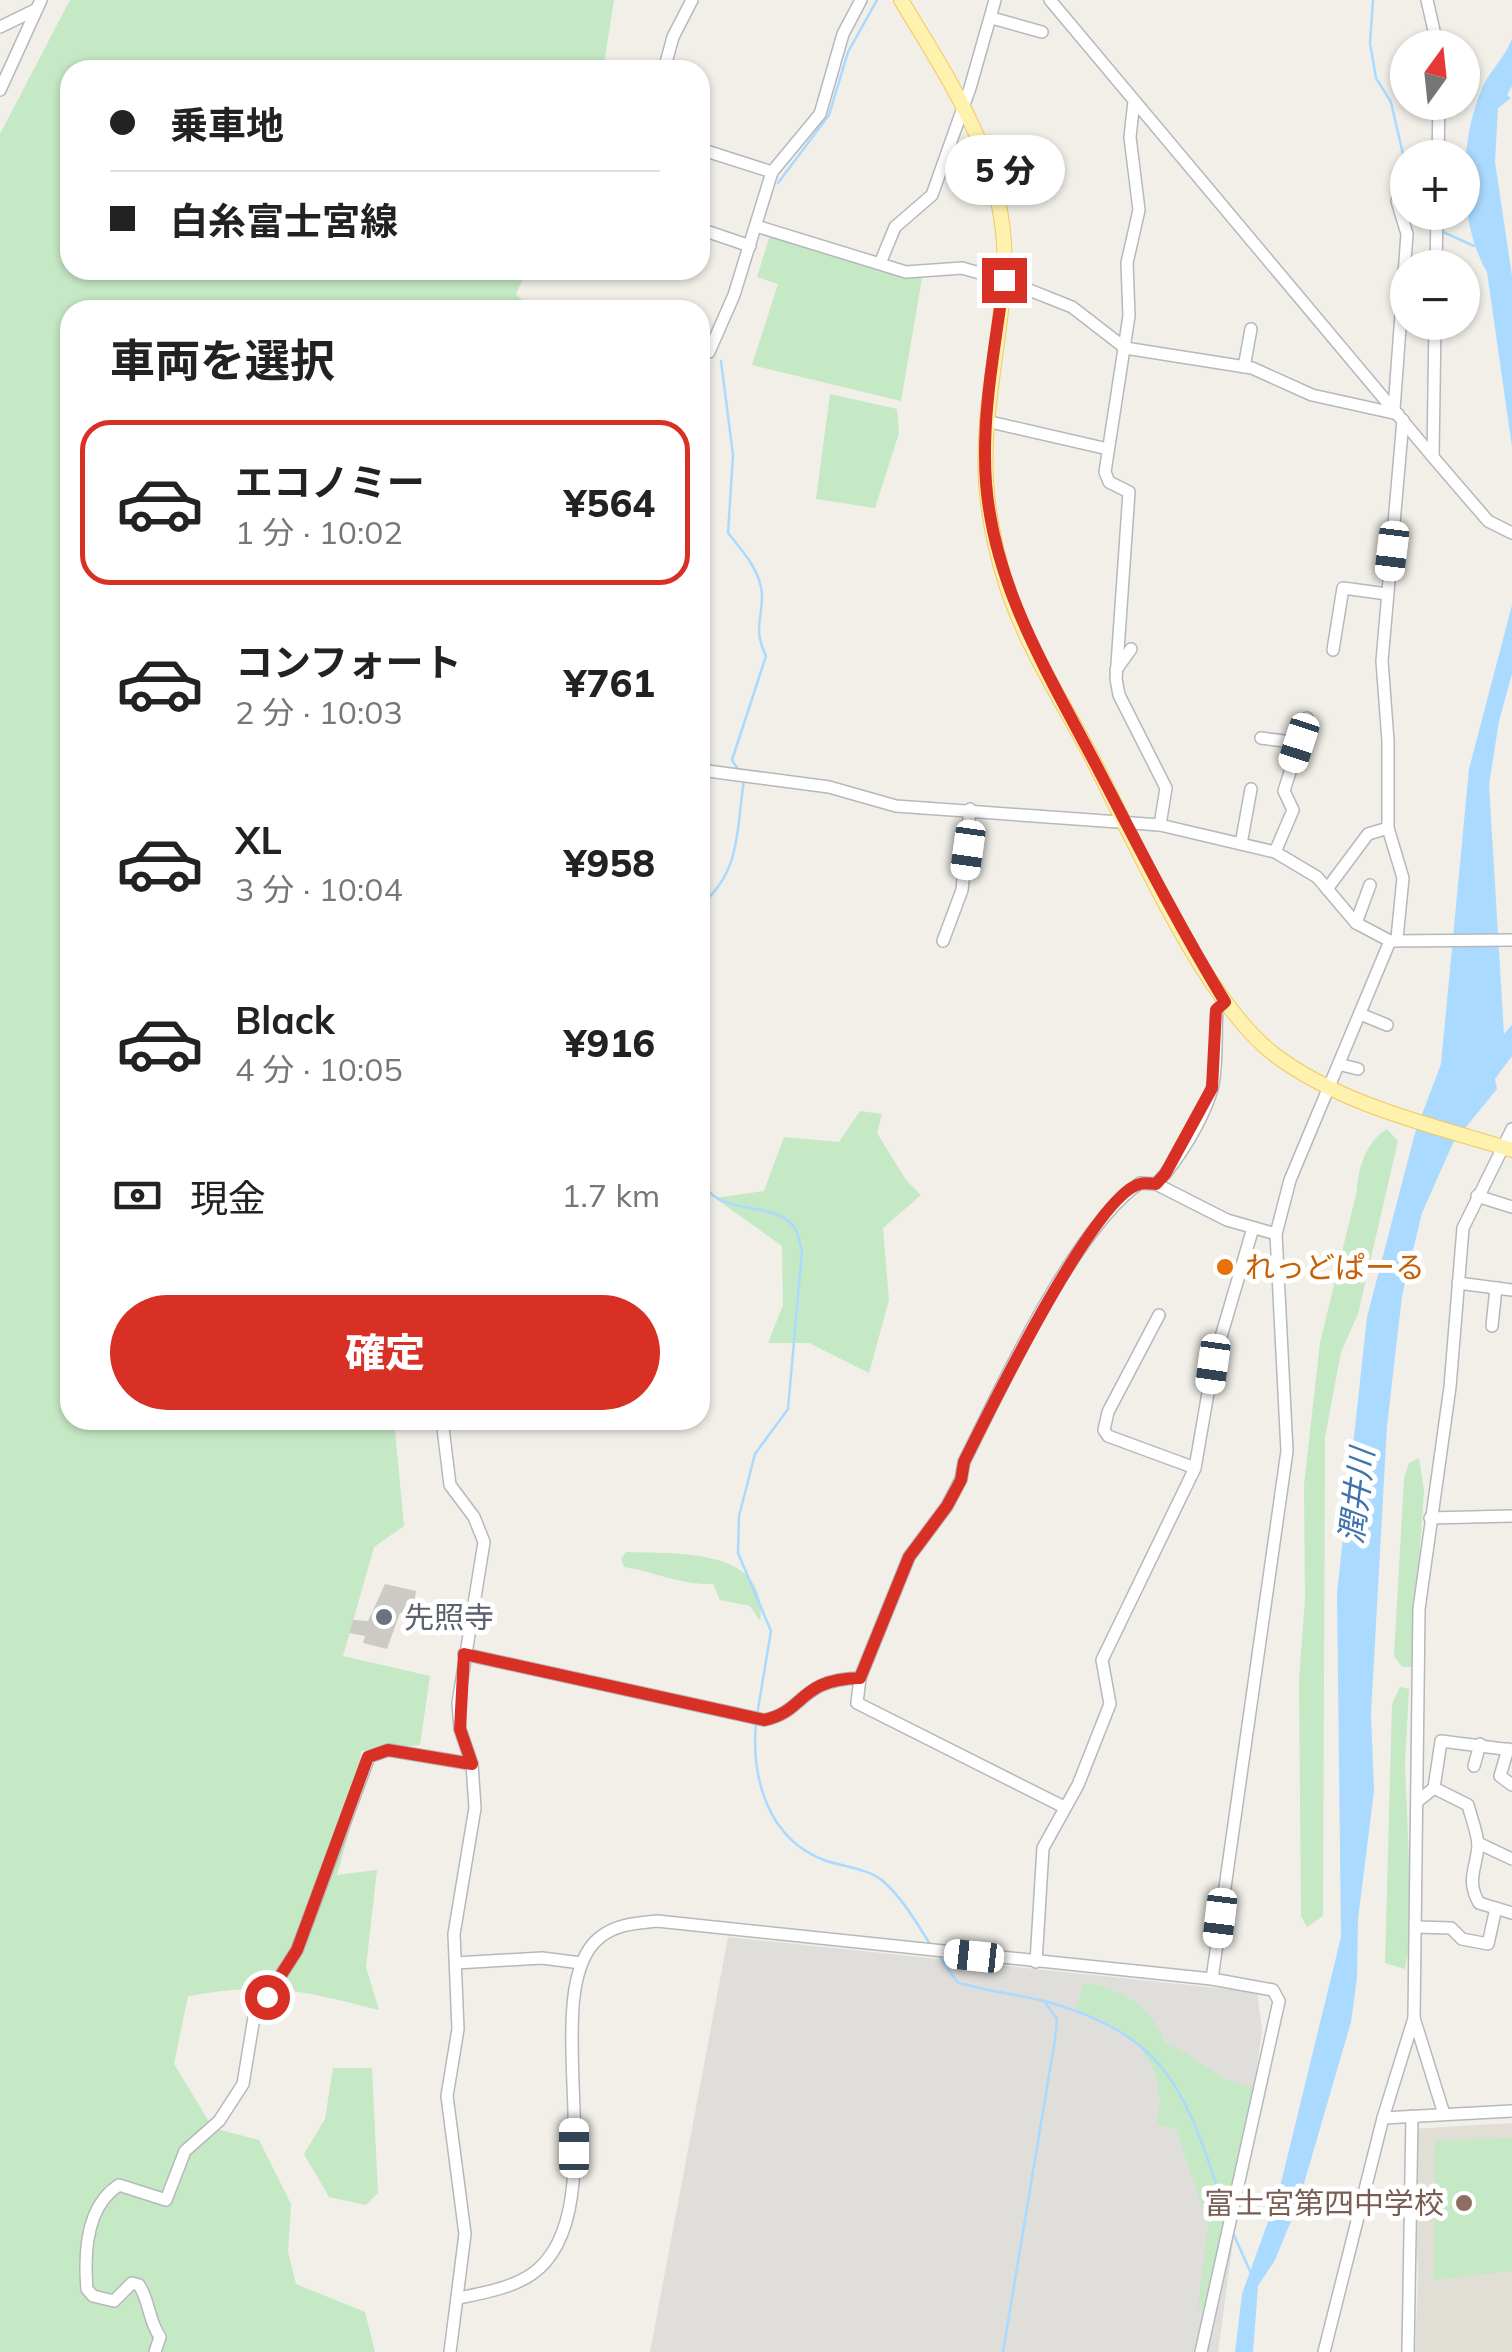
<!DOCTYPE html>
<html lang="ja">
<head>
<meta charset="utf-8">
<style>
  :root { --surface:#fff; --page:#f2f2f2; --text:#222; --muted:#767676; --line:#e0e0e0; --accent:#d93025 }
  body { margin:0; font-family:Mulish,"Noto Sans JP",sans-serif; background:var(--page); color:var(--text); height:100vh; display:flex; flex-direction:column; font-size:38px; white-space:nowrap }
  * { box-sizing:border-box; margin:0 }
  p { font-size:32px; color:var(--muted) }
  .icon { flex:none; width:55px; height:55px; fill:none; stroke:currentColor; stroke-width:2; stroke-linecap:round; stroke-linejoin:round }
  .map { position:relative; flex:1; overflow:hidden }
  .drawer { position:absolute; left:60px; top:300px; width:650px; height:1130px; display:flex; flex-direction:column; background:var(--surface); border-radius:30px; box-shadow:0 2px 8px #0004 }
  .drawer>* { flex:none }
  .guide { position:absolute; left:60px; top:60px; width:650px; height:220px; border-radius:30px; box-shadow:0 2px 8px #0004; display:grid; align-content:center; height:220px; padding:0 50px; background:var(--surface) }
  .needle { width:65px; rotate:15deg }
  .fabs { position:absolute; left:1390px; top:30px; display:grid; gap:20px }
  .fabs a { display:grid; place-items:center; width:90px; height:90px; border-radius:50%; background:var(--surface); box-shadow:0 2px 8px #0004; font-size:50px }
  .end { position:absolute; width:45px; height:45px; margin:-22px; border:12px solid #d93025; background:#fff; box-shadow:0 0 0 5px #fff }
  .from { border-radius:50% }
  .bubble { position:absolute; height:70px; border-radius:35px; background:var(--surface); box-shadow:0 2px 8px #0004; font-size:32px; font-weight:800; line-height:70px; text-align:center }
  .car { position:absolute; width:30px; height:60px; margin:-30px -15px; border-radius:12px; box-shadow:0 0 8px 2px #0007; background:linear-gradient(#fff 24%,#345 0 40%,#fff 0 76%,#345 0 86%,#fff 0) }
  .guide b { display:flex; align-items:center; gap:35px; height:95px; font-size:38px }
  .guide b+b { border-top:2px solid var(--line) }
  .guide i { width:25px; height:25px; background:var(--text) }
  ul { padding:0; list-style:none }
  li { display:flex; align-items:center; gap:30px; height:165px; margin:0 20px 15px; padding:0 30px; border:5px solid transparent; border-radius:30px }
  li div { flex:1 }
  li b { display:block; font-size:38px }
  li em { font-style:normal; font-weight:800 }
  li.on { border-color:var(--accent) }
  li>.icon { width:90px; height:90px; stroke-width:1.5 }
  h2 { padding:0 50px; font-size:45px; line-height:120px }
  .pay { display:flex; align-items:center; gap:25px; height:110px; padding:0 50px; font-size:38px }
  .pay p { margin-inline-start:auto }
  .primary-button { display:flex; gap:20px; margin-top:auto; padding:20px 50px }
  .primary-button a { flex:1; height:115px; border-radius:60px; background:var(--accent); color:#fff; font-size:40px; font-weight:800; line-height:115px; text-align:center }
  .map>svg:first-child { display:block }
  .industrial { fill:#e0deda }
  .education { fill:#e1ded6 }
  .green { fill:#c5e8c5 }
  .water { fill:#aadaff }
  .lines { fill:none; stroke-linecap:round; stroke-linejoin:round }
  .stream { stroke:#aadaff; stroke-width:2.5 }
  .building { fill:#cccac5 }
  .minor-casing { stroke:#b5b8bc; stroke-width:14 }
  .major-casing { stroke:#f2c960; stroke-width:16 }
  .minor { stroke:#fff; stroke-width:11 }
  .major { stroke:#fff2af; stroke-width:14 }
  .route { stroke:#d93025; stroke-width:12 }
  .food-dot { fill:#e8710a; stroke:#fff; stroke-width:4 }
  .worship-dot { fill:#6b7280; stroke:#fff; stroke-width:4 }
  .education-dot { fill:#8d6e63; stroke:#fff; stroke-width:4 }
  .labels { text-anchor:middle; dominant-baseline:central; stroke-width:10; stroke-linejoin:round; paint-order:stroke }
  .food-label { font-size:30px; fill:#c56008; stroke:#fff; text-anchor:start }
  .worship-label { font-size:30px; fill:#5b616d; stroke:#fff; text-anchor:start }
  .education-label { font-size:30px; fill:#785e54; stroke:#fff; text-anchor:end }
  .water-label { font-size:32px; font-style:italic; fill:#4174aa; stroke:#fff }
</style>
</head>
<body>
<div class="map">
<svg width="1512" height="2352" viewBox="0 0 1512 2352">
  <rect width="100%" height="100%" fill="#f1efe8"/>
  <path class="industrial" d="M 728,1937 L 1257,1992 L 1262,2030 L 1218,2352 L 650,2352 Z"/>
  <path class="education" d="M 1512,2123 L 1512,2352 L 1415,2352 L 1418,2276 L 1412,2129 Z"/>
  <g class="green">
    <path d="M 70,0 L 614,0 L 603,70 L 70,70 L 70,270 L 527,270 L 516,294 L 532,310 L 70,310 L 70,1420 L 394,1420 L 404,1526 L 374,1547 L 343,1656 L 430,1676 L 420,1745 L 361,1751 L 359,1798 L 337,1875 L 377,1870 L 366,1967 L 379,2010 C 300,1990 270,1982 188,1996 L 174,2064 L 213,2128 L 259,2140 L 291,2204 L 288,2252 L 296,2284 L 365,2312 L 375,2352 L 0,2352 L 0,134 Z"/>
    <path d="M 770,235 L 922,278 L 901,401 L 752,365 L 778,284 L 757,277 Z"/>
    <path d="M 830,394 L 897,409 L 899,433 L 875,508 L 816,499 Z"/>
    <path d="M 860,1111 L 882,1114 L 877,1133 L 906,1180 L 921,1195 L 883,1228 L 889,1300 L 869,1373 L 809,1343 L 768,1343 L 783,1305 L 782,1246 L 715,1198 L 764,1191 L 784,1137 L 839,1142 Z"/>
    <path d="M 1387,1129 L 1398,1141 L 1358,1314 L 1341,1352 L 1325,1437 L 1323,1916 L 1307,1927 L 1301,1916 L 1299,1680 L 1305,1600 L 1304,1485 L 1320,1343 L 1357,1190 C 1358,1167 1367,1141 1387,1129 Z"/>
    <path d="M 1419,1458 L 1424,1491 L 1412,1667 L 1402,1667 L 1394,1656 L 1404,1479 L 1409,1463 Z"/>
    <path d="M 626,1552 C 677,1554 770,1547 760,1621 L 750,1606 L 720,1600 L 713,1584 C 681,1585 655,1572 624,1567 L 621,1559 Z"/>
    <path d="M 1400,1687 L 1409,1689 L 1405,1765 L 1412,1929 L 1405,1969 L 1385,1963 L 1392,1704 Z"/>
    <path d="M 1084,1982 C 1122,1989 1151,2006 1165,2043 C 1203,2058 1213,2082 1254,2087 L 1206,2312 L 1198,2308 L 1208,2225 L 1176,2129 L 1156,2125 C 1172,2068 1131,2022 1075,2011 Z"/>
    <path d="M 333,2068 L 372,2068 L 378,2193 L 366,2205 L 329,2197 L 304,2154 L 325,2119 Z"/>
    <path d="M 1512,2138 L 1512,2271 L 1434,2280 L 1435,2141 Z"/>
  </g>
  <g class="water">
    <path d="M 1512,39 L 1512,86 L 1507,95 L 1511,98 L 1498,108 L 1495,162 L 1512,276 L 1512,447 L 1487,272 C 1458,222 1459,144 1481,91 C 1487,74 1504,59 1512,39 Z"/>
    <path d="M 1512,605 L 1512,674 L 1499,721 L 1489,785 L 1504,1034 L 1512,1025 L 1512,1056 L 1495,1079 L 1497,1089 L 1453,1143 L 1422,1213 L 1402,1296 L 1387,1426 L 1371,1713 L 1374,1791 L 1358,1919 L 1357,1978 L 1351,2022 L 1298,2204 L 1275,2260 L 1258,2286 L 1253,2352 L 1235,2352 L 1242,2294 L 1279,2191 L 1341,1937 L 1337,1593 L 1367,1317 L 1415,1133 L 1441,1064 L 1469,769 Z"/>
  </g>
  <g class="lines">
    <g class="stream">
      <path d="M 1373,0 L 1370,43 L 1376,78 L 1391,102 L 1408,176"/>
      <path d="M 778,183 L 829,115 L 848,52 L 877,0"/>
      <path d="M 1422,212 L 1430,223"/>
      <path d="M 1441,231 L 1474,246"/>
      <path d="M 721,361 L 733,455 L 728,533 C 742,550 761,571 762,595 C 762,623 753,628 766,656 L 732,760 L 738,769"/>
      <path d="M 700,906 C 742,870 736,831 744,780"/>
      <path d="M 700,1175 C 713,1221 771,1196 795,1228 C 798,1233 800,1245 802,1251 L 788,1409 L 755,1454 L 739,1516 L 738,1553 L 771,1631 L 757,1715"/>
      <path d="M 756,1723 C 751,1778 768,1839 824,1860 C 843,1867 867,1868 883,1881 C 903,1899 916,1922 930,1944"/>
      <path d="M 938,1954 L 957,1982 C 987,1992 1018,1994 1048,2002 C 1174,2038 1186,2097 1226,2212"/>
      <path d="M 1233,2233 L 1250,2271"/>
      <path d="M 1003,2352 L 1055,2039 L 1057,2019 L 1045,2002"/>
    </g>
  </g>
  <path class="building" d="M 385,1584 L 416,1591 L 412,1615 L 400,1613 L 387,1649 L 363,1643 L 365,1636 L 349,1633 L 353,1620 L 368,1621 Z"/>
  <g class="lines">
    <defs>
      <g id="minor">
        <path d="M 1050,0 L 1433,457 L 1488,521 L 1512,533"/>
        <path d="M 1427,0 L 1438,48"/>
        <path d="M 992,18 L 1042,32"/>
        <path d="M 0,27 L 35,10"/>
        <path d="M 664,70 L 673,37 L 692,0"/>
        <path d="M 0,90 L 41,0"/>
        <path d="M 1134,101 L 1130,137 L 1139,210 L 1127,263 L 1129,316 L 1105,472 L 1109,482 L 1129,492 L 1116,679 L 1119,695 L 1166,788 L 1160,825"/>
        <path d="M 700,149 L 772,172"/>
        <path d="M 1438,158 L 1439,102"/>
        <path d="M 756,226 L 906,272 L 962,268 L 1004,280 L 1072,307 L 1125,348 L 1252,368 L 1312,395 L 1398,414"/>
        <path d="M 700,229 L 750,246"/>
        <path d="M 881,261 L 895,227 L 932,195 L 970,88 L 995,0"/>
        <path d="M 1436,268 L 1437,212"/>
        <path d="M 700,351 L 709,352 L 734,295 L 772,172 L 820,114 L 843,34 L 861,0"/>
        <path d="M 1244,367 L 1251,329"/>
        <path d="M 1394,409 L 1407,234 L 1397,201"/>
        <path d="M 986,421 L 1108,449"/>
        <path d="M 1433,457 L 1435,322"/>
        <path d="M 1333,650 L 1343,588 L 1387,594"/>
        <path d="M 1116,670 L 1131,649"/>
        <path d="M 1261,738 L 1299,743"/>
        <path d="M 700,770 L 829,787 L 896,806 L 1160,825 L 1275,852 L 1317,877 L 1356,923 L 1390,941 L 1512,940"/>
        <path d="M 1241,844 L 1251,789"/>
        <path d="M 1275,852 L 1293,810 L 1284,791 L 1307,718"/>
        <path d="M 1327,889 L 1368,834 L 1388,828"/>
        <path d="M 1356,923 L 1370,885"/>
        <path d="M 1397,938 L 1403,878 L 1388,828 L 1388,741 L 1382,661 L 1403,420"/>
        <path d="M 943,941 L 962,890 L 970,809"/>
        <path d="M 1360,1014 L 1387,1025"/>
        <path d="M 1342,1065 L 1358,1069"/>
        <path d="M 1156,1184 L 1227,1220 L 1276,1234"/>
        <path d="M 1477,1196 L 1512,1207"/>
        <path d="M 1458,1283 L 1512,1290"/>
        <path d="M 1159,1315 L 1108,1412 L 1104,1430 L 1108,1436 L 1195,1468"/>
        <path d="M 1492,1326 L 1496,1288"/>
        <path d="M 442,1420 L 450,1485 L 474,1517 L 484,1542 L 458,1703 L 460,1729 L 472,1764 L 475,1808 L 454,1934 L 458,2029 L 447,2096 L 465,2234 L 450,2352"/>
        <path d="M 1430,1518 L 1512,1516"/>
        <path d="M 464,1654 L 764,1720 C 805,1712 799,1679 860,1678"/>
        <path d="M 1508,1749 L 1500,1776 L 1512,1785"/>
        <path d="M 1474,1766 L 1480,1744"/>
        <path d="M 1434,1788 L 1441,1741 L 1512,1750"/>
        <path d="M 1418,1801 L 1434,1788 L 1468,1805 C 1471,1817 1478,1834 1478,1846 C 1476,1870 1466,1880 1479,1903 L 1512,1913"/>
        <path d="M 1064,1807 L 857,1703 L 860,1678 L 909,1557 L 947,1506 L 961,1479 L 964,1462 C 1001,1388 1073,1229 1140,1183 L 1156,1184 C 1178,1161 1203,1120 1212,1089 C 1218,1065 1215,1035 1217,1010 L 1225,1002"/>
        <path d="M 1478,1843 L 1512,1859"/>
        <path d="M 1417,1927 L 1451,1928 L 1462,1939 L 1488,1944 L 1496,1908"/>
        <path d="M 1036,1962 L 1043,1848 L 1078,1785 L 1110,1704 L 1102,1660 L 1195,1468 L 1213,1364 L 1253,1228"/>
        <path d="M 456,1963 L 542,1958 L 581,1963"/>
        <path d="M 1212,1979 L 1287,1451 L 1276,1234 L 1290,1180 L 1390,941"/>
        <path d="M 1414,2018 L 1444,2114"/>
        <path d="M 1383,2118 L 1512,2111"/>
        <path d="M 459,2298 C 483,2293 512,2288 532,2274 C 620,2212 533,1993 599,1938 C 616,1924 637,1923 657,1921 L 1212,1979 L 1273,1990 L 1279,2001 L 1201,2352"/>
        <path d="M 155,2352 L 160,2337 C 148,2320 150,2302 139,2285 L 132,2283 L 114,2301 L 93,2296 L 87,2289 C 84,2254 86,2206 119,2185 L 166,2200 L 185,2151 L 219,2121 L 243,2084 L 254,2017 L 297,1950 L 369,1757 L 388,1750 L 472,1764"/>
        <path d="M 1324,2352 L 1383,2118 L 1414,2018 L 1419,1609 L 1450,1387 L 1463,1228 L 1512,1129"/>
        <path d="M 1408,2352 L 1412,2116"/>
      </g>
      <path id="major" d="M 901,0 C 954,88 1011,170 1004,278 C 1000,346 982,412 986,481 C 988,515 996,552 1006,584 C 1025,644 1061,699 1090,754 C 1133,837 1203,1001 1275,1055 C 1343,1106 1432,1125 1512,1150"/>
    </defs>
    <use href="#minor" class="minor-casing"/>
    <use href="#major" class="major-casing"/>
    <use href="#minor" class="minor"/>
    <use href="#major" class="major"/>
  </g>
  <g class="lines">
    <path class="route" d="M 267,1997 L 297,1950 L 368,1757 L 388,1750 L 472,1764 L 460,1729 L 464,1654 L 764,1720 C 805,1712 798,1679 860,1678 L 909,1557 L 947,1506 L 961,1480 L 964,1462 C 988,1414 1094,1195 1140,1184 C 1145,1182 1151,1184 1156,1184 L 1165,1174 L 1212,1088 L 1216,1010 L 1225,1002 C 1178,925 1137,844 1095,763 C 1048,673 994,587 986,483 C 981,416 995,347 1004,280"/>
  </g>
  <circle class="food-dot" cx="1225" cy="1267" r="10"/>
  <circle class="worship-dot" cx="384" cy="1617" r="10"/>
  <circle class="education-dot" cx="1464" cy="2203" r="10"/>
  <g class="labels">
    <g class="food-label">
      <text x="1245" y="1267">れっどぱーる</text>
    </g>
    <g class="worship-label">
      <text x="404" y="1617">先照寺</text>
    </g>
    <g class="education-label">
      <text x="1444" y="2203">富士宮第四中学校</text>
    </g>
    <g class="water-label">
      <text transform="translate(1356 1496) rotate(-83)">潤井川</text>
    </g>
  </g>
</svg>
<div class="fabs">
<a><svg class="needle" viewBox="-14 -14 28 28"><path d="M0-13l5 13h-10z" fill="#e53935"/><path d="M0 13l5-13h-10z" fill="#767676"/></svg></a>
<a>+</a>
<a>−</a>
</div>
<i class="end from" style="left:267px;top:1997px"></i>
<i class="end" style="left:1004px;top:280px"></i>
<div class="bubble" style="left:945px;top:135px;width:120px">5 分</div>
<i class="car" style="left:1392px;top:551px;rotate:187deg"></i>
<i class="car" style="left:1299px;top:743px;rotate:198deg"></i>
<i class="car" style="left:968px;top:850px;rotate:188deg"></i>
<i class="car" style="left:1213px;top:1364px;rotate:188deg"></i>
<i class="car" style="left:1220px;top:1918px;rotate:187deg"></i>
<i class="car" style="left:974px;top:1956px;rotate:276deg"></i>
<i class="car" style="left:574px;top:2148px;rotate:0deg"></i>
<div class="guide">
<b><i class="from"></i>乗車地</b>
<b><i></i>白糸富士宮線</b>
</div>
<section class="drawer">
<h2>車両を選択</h2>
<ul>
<li class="on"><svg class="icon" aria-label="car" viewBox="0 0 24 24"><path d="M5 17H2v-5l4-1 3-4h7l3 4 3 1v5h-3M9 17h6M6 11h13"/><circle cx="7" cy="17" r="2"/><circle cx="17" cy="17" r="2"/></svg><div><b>エコノミー</b><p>1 分 · 10:02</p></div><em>¥564</em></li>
<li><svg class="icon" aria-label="car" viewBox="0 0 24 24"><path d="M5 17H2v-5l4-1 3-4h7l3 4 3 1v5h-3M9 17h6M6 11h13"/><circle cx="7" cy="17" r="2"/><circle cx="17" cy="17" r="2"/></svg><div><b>コンフォート</b><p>2 分 · 10:03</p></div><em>¥761</em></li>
<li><svg class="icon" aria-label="car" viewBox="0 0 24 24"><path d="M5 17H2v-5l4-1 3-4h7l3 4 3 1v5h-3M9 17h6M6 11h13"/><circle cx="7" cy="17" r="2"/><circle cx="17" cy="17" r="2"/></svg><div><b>XL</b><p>3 分 · 10:04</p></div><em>¥958</em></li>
<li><svg class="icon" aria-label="car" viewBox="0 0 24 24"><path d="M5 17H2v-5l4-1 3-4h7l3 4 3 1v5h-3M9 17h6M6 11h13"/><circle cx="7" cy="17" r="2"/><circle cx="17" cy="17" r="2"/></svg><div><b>Black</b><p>4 分 · 10:05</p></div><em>¥916</em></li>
</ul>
<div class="pay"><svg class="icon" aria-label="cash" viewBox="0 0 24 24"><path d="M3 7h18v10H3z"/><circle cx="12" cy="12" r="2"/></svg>現金<p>1.7 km</p></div>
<div class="primary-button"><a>確定</a></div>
</section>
</div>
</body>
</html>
